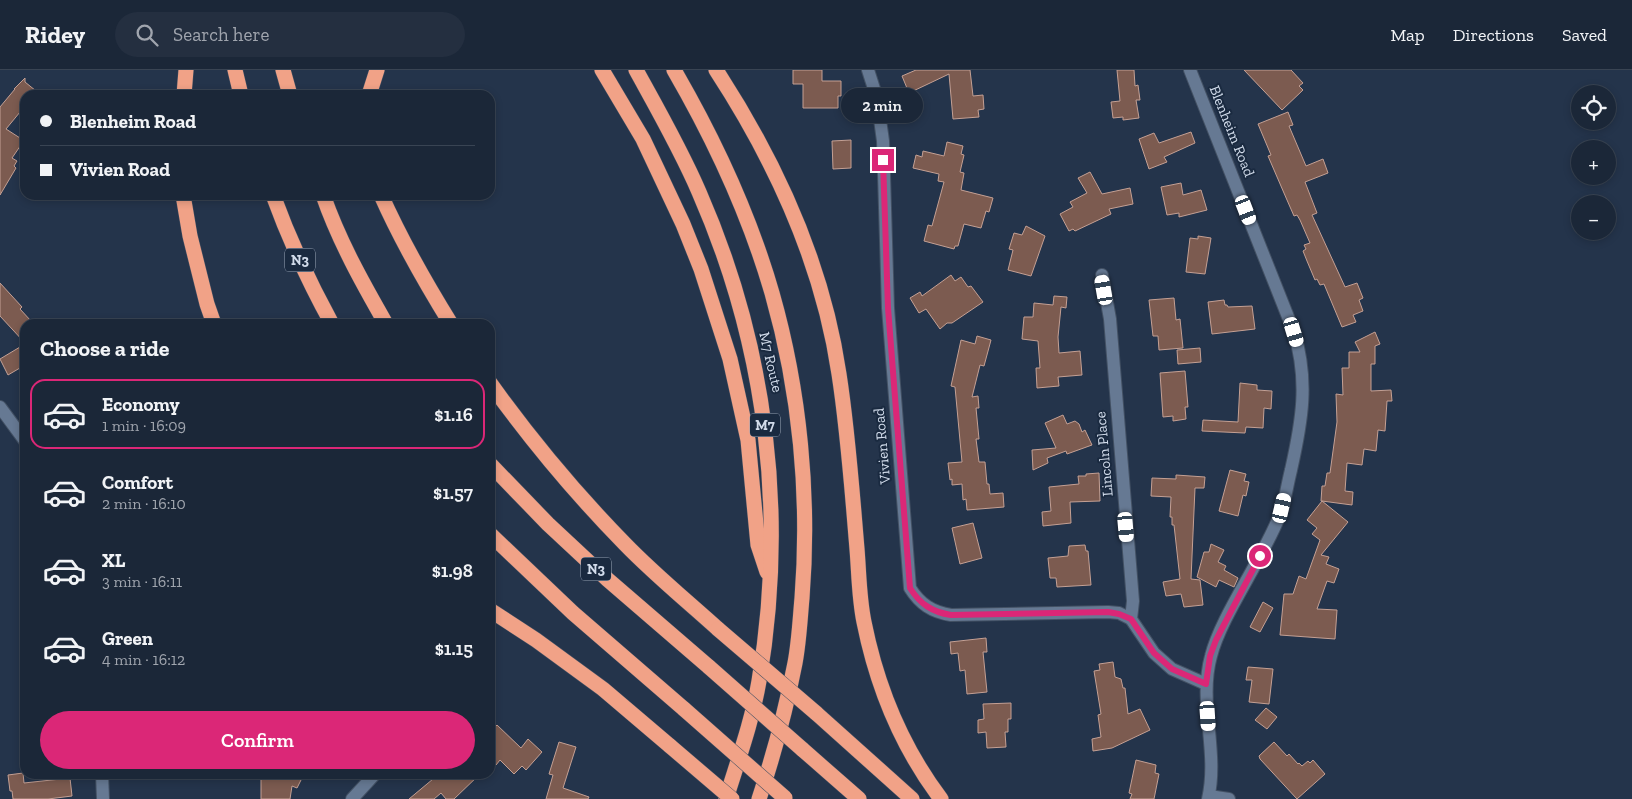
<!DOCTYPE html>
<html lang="en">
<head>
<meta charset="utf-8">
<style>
  :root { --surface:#1b2738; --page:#242f40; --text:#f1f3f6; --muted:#a0a5ae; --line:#394453; --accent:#db2777 }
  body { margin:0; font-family:"Zilla Slab",serif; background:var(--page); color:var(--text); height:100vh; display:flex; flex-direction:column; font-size:19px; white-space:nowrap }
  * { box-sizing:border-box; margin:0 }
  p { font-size:16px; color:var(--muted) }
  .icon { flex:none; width:28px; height:28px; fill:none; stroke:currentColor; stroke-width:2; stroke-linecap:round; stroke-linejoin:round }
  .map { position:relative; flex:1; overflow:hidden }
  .side { position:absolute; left:20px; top:249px; width:475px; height:460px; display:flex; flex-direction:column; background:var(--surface); border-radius:15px; box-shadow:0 2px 8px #0003,0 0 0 1px var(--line) }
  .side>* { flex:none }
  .hud { position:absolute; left:20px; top:20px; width:475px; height:110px; border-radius:15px; box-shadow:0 2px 8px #0003,0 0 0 1px var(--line); display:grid; align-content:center; height:110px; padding:0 20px; background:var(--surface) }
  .fabs { position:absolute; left:1571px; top:15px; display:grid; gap:10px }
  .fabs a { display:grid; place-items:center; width:45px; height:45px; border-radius:50%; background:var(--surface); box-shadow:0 2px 8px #0003,0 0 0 1px var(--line); font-size:25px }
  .end { position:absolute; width:22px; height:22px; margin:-11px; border:6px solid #db2777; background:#fff; box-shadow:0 0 0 2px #fff }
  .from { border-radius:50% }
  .bubble { position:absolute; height:35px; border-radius:18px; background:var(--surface); box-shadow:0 2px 8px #0003,0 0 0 1px var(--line); font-size:16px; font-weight:600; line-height:35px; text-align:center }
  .car { position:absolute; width:15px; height:30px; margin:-15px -8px; border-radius:6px; box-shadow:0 0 4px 1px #0007; background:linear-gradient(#fff 24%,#345 0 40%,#fff 0 76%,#345 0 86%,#fff 0) }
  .hud b { display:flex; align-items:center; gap:18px; height:48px; font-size:19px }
  .hud b+b { border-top:1px solid var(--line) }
  .hud i { width:12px; height:12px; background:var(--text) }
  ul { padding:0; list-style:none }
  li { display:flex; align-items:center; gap:15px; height:70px; margin:0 10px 8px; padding:0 10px; border:2px solid transparent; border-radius:15px }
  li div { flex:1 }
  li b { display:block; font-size:19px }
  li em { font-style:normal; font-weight:600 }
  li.on { border-color:var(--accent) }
  li>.icon { width:45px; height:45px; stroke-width:1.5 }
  h2 { padding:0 20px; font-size:22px; line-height:60px }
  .button { display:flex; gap:10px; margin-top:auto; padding:10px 20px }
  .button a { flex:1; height:58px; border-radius:30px; background:var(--accent); color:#fff; font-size:20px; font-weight:600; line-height:58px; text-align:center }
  header { display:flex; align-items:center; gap:30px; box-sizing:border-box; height:70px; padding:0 25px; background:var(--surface); border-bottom:1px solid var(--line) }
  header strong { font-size:24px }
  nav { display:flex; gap:28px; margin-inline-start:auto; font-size:18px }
  .search { width:350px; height:45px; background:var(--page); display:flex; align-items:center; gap:12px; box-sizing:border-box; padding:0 18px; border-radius:28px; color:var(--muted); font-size:19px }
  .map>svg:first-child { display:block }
  .building { fill:#7c5b50; stroke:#c4a094 }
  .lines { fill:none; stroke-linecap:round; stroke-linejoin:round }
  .minor-casing { stroke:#435164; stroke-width:14 }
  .highway-casing { stroke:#435164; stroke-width:16 }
  .minor { stroke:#667993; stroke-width:12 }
  .highway { stroke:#f1a287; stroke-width:15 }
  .highway-bridge-casing { stroke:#435164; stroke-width:16; stroke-linecap:butt }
  .highway-bridge { stroke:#f1a287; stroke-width:15 }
  .route { stroke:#db2777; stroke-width:6 }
  .labels { text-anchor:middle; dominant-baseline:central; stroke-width:4; stroke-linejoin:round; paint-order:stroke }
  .shield { fill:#1a2a40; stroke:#9ba7b8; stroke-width:1 }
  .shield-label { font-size:14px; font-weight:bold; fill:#d2dceb }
  .street-label { font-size:15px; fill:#d2dceb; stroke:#1a2a40 }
</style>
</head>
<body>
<header>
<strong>Ridey</strong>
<div class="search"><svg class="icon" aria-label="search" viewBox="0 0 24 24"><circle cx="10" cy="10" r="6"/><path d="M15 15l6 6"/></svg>Search here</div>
<nav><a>Map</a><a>Directions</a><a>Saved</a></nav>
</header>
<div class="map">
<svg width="1632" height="729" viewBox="0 0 1632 729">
  <rect width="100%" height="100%" fill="#24344b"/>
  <g class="building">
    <path d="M 793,0 L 822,0 L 822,11 L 841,11 L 841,26 L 838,26 L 838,38 L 803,38 L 803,14 L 793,14 Z"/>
    <path d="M 916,0 L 970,0 L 973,26 L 983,25 L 984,39 L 978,40 L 979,47 L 953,49 L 949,4 L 909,23 L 902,6 Z"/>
    <path d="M 1117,0 L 1134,0 L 1135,16 L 1138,15 L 1140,30 L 1136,30 L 1139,48 L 1123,50 L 1123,47 L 1113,48 L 1111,32 L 1120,31 Z"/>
    <path d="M 1244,0 L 1291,0 L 1303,13 L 1299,16 L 1303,20 L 1282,40 Z"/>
    <path d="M 25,8 L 25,12 L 41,25 L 25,25 L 25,36 L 6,59 L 20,68 L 19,69 L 23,72 L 12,88 L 17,91 L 14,96 L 16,98 L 0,125 L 0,37 L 15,19 L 14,19 Z"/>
    <path d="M 1288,42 L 1293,55 L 1289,56 L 1306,96 L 1323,89 L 1328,103 L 1305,112 L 1317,143 L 1312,145 L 1345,217 L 1357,213 L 1363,228 L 1359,230 L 1363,241 L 1353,245 L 1356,252 L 1342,257 L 1324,214 L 1320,215 L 1317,209 L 1315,210 L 1307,191 L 1303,181 L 1306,179 L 1304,175 L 1310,173 L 1300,150 L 1297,145 L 1294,146 L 1287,130 L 1268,86 L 1271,85 L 1258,54 Z"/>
    <path d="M 1191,62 L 1195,73 L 1164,87 L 1167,92 L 1149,99 L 1139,69 L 1154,63 L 1159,73 Z"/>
    <path d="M 851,70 L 851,98 L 833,99 L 832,71 Z"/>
    <path d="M 947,72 L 963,76 L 961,84 L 964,85 L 960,102 L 964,103 L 961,120 L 993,128 L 989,142 L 986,141 L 981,158 L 964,154 L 958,176 L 955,176 L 954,179 L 924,171 L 928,155 L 932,156 L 944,112 L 938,111 L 939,104 L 913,98 L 916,85 L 922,87 L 923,81 L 944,86 Z"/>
    <path d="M 1090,102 L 1102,124 L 1130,118 L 1133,134 L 1109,139 L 1111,144 L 1075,161 L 1073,159 L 1069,161 L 1060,144 L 1073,137 L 1070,132 L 1087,123 L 1078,108 Z"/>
    <path d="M 1181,113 L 1183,125 L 1201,120 L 1207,140 L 1179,147 L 1179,143 L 1167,145 L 1161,117 Z"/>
    <path d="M 1026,156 L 1045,166 L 1031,206 L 1008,200 L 1013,180 L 1009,179 L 1014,163 L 1022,165 Z"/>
    <path d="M 1198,166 L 1211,168 L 1205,204 L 1186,202 L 1190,168 L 1198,169 Z"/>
    <path d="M 951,205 L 955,211 L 961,207 L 968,217 L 971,216 L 983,232 L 952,253 L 947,253 L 940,259 L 926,239 L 919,243 L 910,228 L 920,222 L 922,226 Z"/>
    <path d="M 0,213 L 22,237 L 20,239 L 31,251 L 28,254 L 25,254 L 25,273 L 0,246 Z"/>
    <path d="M 1054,226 L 1067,227 L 1066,238 L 1061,237 L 1058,267 L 1059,283 L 1080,281 L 1082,305 L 1058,307 L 1059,316 L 1037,318 L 1036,298 L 1040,298 L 1038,271 L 1022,269 L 1024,247 L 1033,247 L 1034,233 L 1053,235 Z"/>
    <path d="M 1174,228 L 1176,250 L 1180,249 L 1183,278 L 1159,280 L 1158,266 L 1153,266 L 1149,230 Z"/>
    <path d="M 1224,230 L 1225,235 L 1227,235 L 1228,237 L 1252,236 L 1255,259 L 1212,264 L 1208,232 Z"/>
    <path d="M 1375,262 L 1380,274 L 1375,276 L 1375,294 L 1371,294 L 1371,321 L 1391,320 L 1392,331 L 1387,331 L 1385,361 L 1378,360 L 1376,381 L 1364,379 L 1362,395 L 1347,393 L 1345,421 L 1353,422 L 1352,435 L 1322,431 L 1348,452 L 1321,485 L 1329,487 L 1326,494 L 1339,499 L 1334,513 L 1327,511 L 1317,539 L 1337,540 L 1335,569 L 1280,565 L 1284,524 L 1293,524 L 1299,506 L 1306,509 L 1320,470 L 1312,464 L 1317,458 L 1307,450 L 1322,431 L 1321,431 L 1322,416 L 1325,416 L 1327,403 L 1330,403 L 1337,352 L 1336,324 L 1343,325 L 1342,298 L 1349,298 L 1349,282 L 1360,282 L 1355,272 Z"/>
    <path d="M 977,266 L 991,270 L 984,296 L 980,295 L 972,327 L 978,326 L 979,338 L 976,338 L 979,369 L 976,369 L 979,392 L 985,392 L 987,414 L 989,414 L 990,424 L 1003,423 L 1004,437 L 967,440 L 966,429 L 963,430 L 962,414 L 952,415 L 952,409 L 950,410 L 948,393 L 962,392 L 955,317 L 951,316 L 961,270 L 975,274 Z"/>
    <path d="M 25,274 L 25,295 L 8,305 L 0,289 Z"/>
    <path d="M 1200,278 L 1201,292 L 1178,294 L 1177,280 Z"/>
    <path d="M 1185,301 L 1188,337 L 1185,337 L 1186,349 L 1173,351 L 1173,346 L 1163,347 L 1160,303 Z"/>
    <path d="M 1240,313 L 1257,315 L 1257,320 L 1272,321 L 1271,339 L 1264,338 L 1263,358 L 1246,357 L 1245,363 L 1202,361 L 1203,350 L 1238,352 Z"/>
    <path d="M 1063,345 L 1067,354 L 1075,351 L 1079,354 L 1082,362 L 1085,360 L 1092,375 L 1067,384 L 1066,381 L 1047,388 L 1048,393 L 1033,400 L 1032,380 L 1056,378 L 1045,353 Z"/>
    <path d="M 1230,400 L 1246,404 L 1244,411 L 1249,412 L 1246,426 L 1243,425 L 1238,446 L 1219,441 Z"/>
    <path d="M 1099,403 L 1100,431 L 1070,432 L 1071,453 L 1043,456 L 1042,442 L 1051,441 L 1049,417 L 1079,414 L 1078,406 L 1086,406 L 1086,404 Z"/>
    <path d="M 1176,405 L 1205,407 L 1204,418 L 1195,418 L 1191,509 L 1200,510 L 1203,535 L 1184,537 L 1181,524 L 1166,526 L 1163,512 L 1180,509 L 1174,455 L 1172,455 L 1172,447 L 1170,447 L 1171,427 L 1151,426 L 1152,408 L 1176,409 Z"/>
    <path d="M 973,453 L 982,488 L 960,494 L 952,458 Z"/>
    <path d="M 1211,474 L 1224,480 L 1218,492 L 1226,496 L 1224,500 L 1238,508 L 1234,517 L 1219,510 L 1216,517 L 1197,507 L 1204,482 L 1209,482 Z"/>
    <path d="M 1085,475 L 1086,481 L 1088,481 L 1091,515 L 1057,517 L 1056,508 L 1050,508 L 1048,488 L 1068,486 L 1069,476 Z"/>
    <path d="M 1263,532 L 1273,538 L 1260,562 L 1250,557 Z"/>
    <path d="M 986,568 L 987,582 L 983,582 L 987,622 L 967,624 L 965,600 L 960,601 L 958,583 L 951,584 L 950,572 Z"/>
    <path d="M 1113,592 L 1115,607 L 1121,609 L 1123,618 L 1125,618 L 1128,644 L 1140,639 L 1150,660 L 1112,678 L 1093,681 L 1092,669 L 1101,667 L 1098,645 L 1101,644 L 1094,601 L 1100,600 L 1099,594 Z"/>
    <path d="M 1248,597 L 1273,599 L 1269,634 L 1249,632 L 1252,610 L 1246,610 Z"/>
    <path d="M 1011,633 L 1011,649 L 1008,649 L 1008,662 L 1005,662 L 1006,677 L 987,678 L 986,662 L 978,663 L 978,650 L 984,649 L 983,634 Z"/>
    <path d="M 1266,638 L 1277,647 L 1267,659 L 1255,650 Z"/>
    <path d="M 497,655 L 521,678 L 528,669 L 542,682 L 526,700 L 522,696 L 514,704 L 500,690 L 496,695 L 490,689 L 490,662 Z"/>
    <path d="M 559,672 L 576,677 L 563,718 L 589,727 L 588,729 L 546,729 L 553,705 L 549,704 Z"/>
    <path d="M 1274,672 L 1287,686 L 1289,684 L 1298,694 L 1299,693 L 1302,696 L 1308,691 L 1310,693 L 1313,690 L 1325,704 L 1297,729 L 1260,689 L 1259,686 Z"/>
    <path d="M 1136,690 L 1156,695 L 1155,703 L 1159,704 L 1154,729 L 1130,729 L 1132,724 L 1129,723 Z"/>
    <path d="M 23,703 L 24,713 L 70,708 L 72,726 L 48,729 L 13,729 L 12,721 L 10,721 L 8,705 Z"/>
    <path d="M 261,704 L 304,704 L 297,718 L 292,716 L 290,729 L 261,729 Z"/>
    <path d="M 439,704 L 480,704 L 454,729 L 446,729 L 441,723 L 434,729 L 409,729 Z"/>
  </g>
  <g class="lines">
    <defs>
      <g id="minor">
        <path d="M 868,0 L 877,28 L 883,71 L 888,238 L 910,518 C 920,534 932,542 951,545 L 1108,542 L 1119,543 L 1131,549"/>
        <path d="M 1190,0 L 1294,262 C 1309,311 1302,351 1291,400 C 1288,412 1286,424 1283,436 C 1277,456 1265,476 1255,495 C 1241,521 1218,558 1211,586 C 1198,633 1219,682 1208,729"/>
        <path d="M 1102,205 L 1110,249 L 1133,531 L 1131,549 L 1154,583 L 1172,599 L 1206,614"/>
        <path d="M 0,337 L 25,371"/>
        <path d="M 102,704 L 103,729"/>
        <path d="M 1209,726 L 1229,729"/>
        <path d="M 352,729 L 375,704"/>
      </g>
      <g id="highway">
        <path d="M 235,0 L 241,25"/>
        <path d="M 283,0 L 290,25"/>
        <path d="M 602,0 L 643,69 L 683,154 L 701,199 L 730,289 L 748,370 L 758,475 L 767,502"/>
        <path d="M 636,0 C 658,40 681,80 699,122 C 767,277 787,445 759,611 C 752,652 738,690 726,729"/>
        <path d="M 674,0 C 714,69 750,147 772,223 C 800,321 810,427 802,528 C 800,550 799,572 795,593 C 786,639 774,684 759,729"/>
        <path d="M 716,0 C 776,92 823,195 839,304 C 848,362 852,420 857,479 C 859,503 859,528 864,552 C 877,617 901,676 941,729"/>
        <path d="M 184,25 L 186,0"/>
        <path d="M 369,25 L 377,0"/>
        <path d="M 183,125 L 190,166 L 207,234 L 214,254"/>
        <path d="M 273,125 C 289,169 309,212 332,254"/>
        <path d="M 323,125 C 339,171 362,212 386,254"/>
        <path d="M 381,125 C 401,170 425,212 451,254"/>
        <path d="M 490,313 C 531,370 576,424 625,474 C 654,504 687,531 718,559"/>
        <path d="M 490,394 L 548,454 L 607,509 L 709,597"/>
        <path d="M 490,464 L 573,543 L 684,639"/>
        <path d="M 490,540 L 536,570 L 603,619 L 670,676"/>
        <path d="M 816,643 L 912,729"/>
        <path d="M 802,679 L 859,729"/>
      </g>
    </defs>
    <use href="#minor" class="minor-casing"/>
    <use href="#highway" class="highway-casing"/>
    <use href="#minor" class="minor"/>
    <use href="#highway" class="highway"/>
    <defs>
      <g id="highway-bridge">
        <path d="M 718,559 L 816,643"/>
        <path d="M 709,597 L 802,679"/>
        <path d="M 684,639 L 785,728"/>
        <path d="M 670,676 L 732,729"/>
      </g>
    </defs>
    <use href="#highway-bridge" class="highway-bridge-casing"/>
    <use href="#highway-bridge" class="highway-bridge"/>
  </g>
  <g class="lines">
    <path class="route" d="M 883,90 L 888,238 L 910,518 C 920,534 932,542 951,545 L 1108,542 L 1119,544 L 1131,549 L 1154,583 L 1172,599 L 1206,614 L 1210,586 L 1216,570 L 1260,486"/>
  </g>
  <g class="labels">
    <g class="shield">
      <rect x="285" y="178.5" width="30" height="23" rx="4"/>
      <rect x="750" y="343.5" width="30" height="23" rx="4"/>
      <rect x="581" y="487.5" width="30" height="23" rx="4"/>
    </g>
    <g class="shield-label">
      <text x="300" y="190">N3</text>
      <text x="765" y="355">M7</text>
      <text x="596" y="499">N3</text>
    </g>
    <g class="street-label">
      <text transform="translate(1232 61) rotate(68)">Blenheim Road</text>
      <text transform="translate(771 292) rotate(77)">M7 Route</text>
      <text transform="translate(882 376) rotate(-95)">Vivien Road</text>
      <text transform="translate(1104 384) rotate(-95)">Lincoln Place</text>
    </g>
  </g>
</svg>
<div class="fabs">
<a><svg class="icon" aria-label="locate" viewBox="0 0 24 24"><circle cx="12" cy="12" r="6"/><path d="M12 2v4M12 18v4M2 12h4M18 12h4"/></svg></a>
<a>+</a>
<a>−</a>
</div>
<i class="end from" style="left:1260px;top:486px"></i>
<i class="end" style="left:883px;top:90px"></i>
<div class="bubble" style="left:841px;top:18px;width:82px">2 min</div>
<i class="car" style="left:1246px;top:140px;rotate:159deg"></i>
<i class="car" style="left:1104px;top:220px;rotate:350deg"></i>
<i class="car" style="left:1294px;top:262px;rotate:163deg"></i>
<i class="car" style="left:1282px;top:438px;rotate:13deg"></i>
<i class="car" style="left:1126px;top:457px;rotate:175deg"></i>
<i class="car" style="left:1208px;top:646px;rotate:176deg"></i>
<div class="hud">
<b><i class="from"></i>Blenheim Road</b>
<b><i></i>Vivien Road</b>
</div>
<section class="side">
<h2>Choose a ride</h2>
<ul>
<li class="on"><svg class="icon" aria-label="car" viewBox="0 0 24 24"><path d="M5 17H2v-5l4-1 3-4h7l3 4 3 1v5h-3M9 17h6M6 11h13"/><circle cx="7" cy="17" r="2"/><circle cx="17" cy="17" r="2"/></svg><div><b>Economy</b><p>1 min · 16:09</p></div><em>$1.16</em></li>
<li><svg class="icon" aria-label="car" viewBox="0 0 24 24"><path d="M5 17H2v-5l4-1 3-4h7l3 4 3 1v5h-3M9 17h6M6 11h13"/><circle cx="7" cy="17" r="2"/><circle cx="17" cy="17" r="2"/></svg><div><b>Comfort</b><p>2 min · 16:10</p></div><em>$1.57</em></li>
<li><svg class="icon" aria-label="car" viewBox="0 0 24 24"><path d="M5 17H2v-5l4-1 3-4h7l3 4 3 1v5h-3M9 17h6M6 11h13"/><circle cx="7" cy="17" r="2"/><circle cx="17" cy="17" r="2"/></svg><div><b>XL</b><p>3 min · 16:11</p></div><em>$1.98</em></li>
<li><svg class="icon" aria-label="car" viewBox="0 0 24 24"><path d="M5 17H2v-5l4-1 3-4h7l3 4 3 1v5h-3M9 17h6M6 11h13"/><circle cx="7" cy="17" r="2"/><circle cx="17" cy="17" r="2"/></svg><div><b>Green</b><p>4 min · 16:12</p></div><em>$1.15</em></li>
</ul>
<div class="button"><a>Confirm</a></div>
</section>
</div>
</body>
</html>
